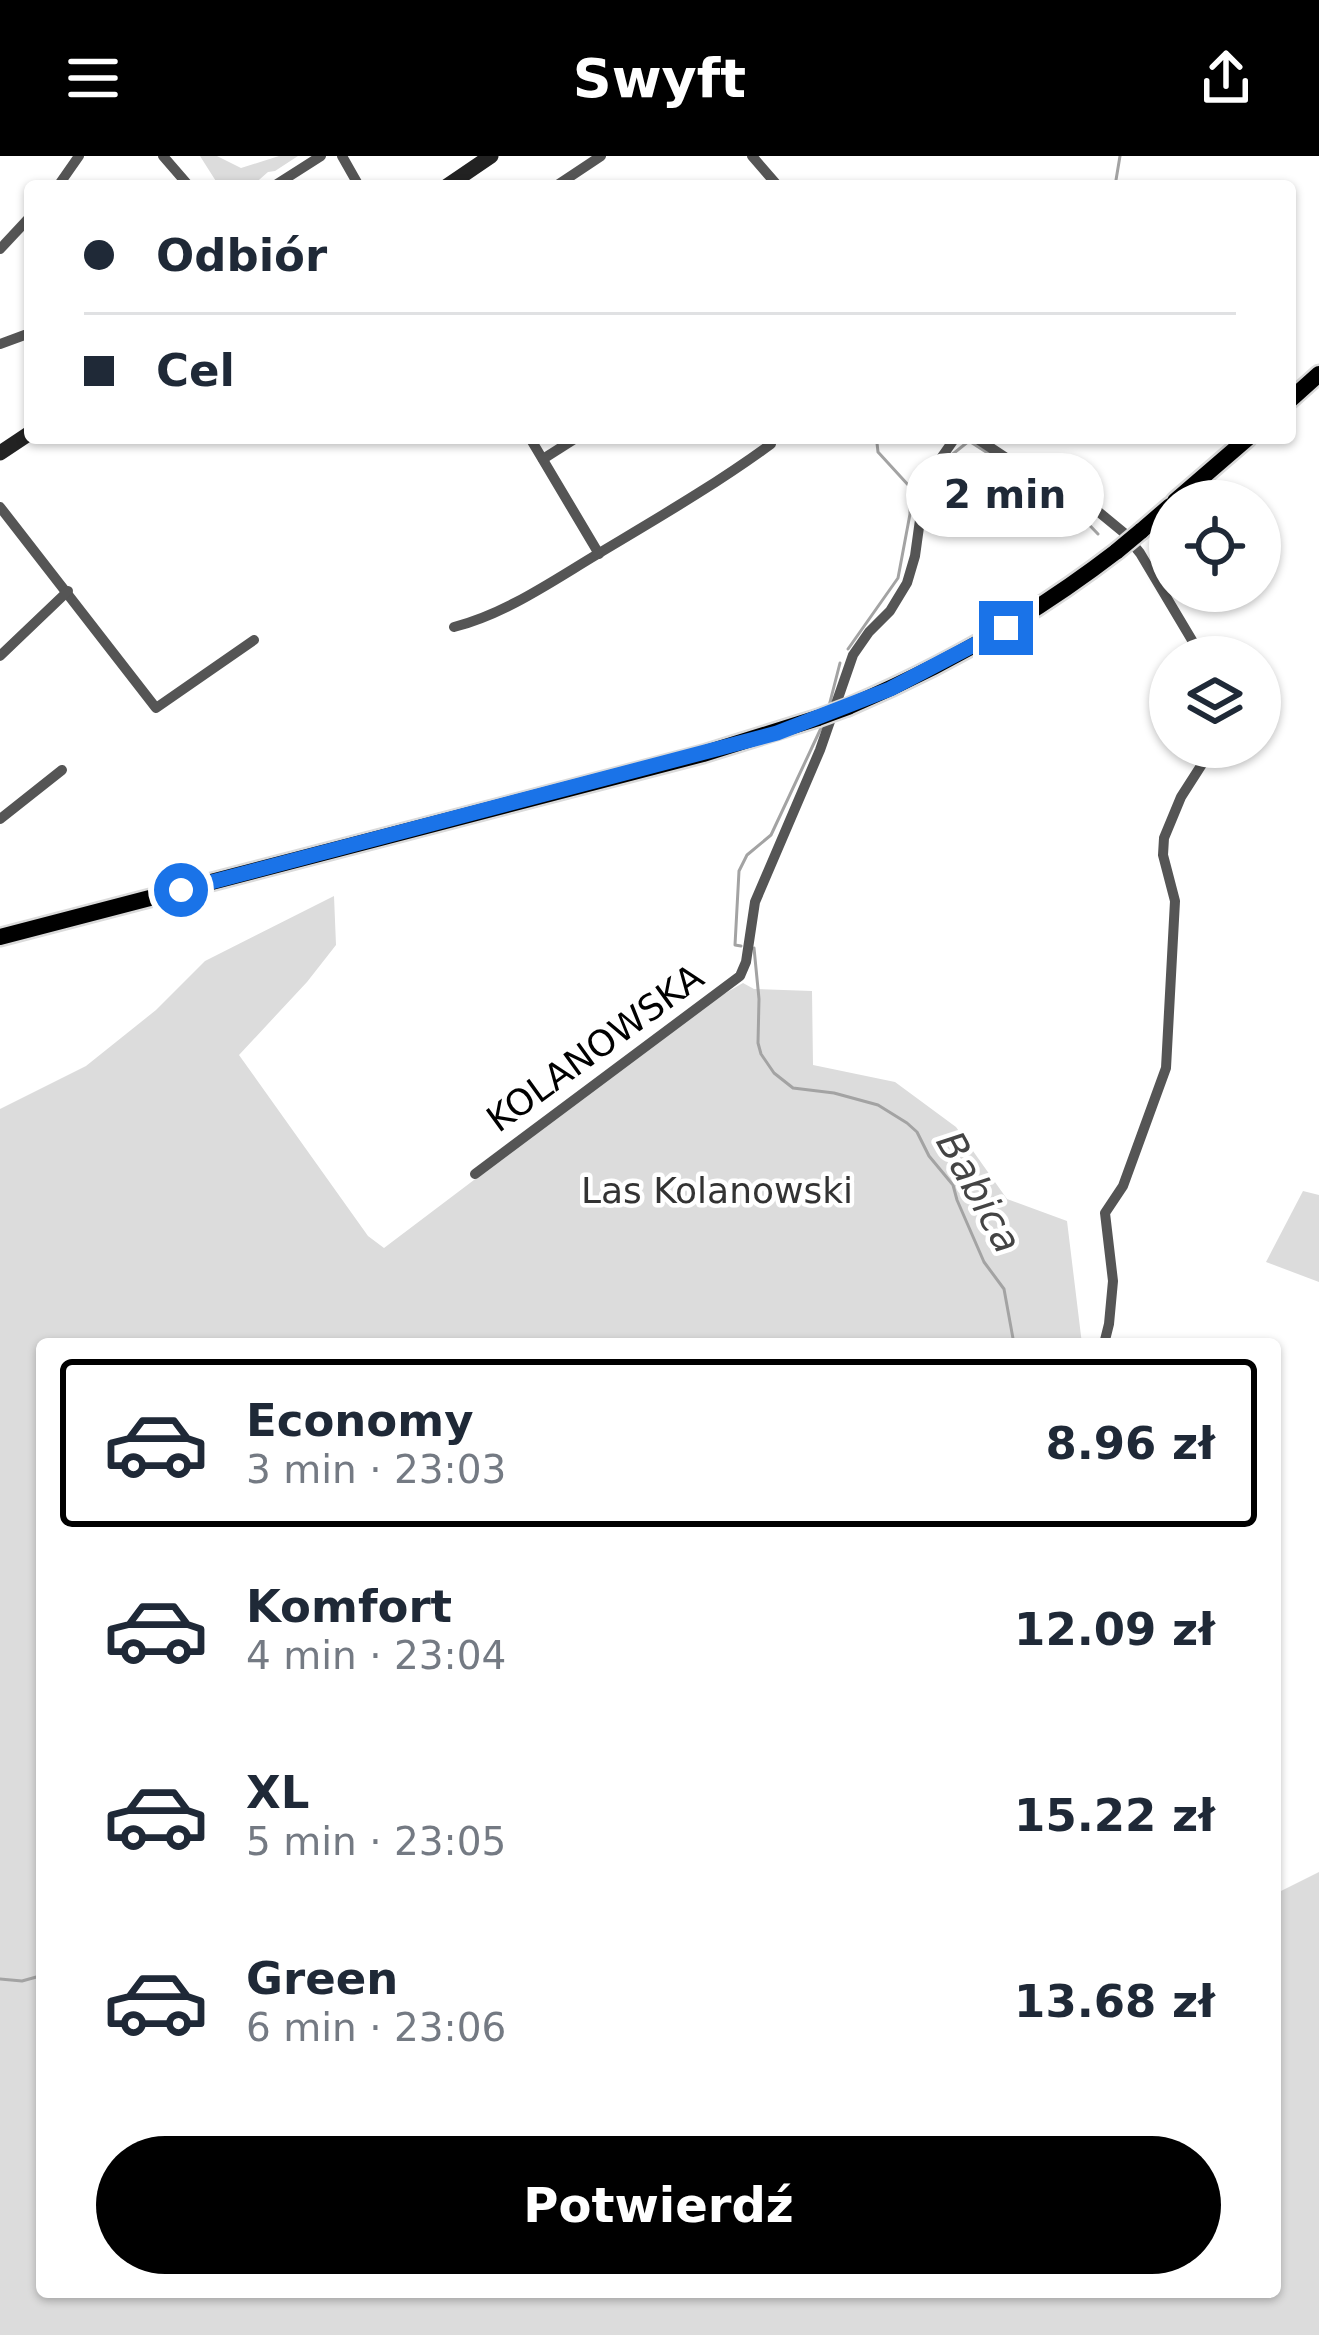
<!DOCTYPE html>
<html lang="pl">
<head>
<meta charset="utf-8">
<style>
  :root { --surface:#fff; --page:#f6f6f7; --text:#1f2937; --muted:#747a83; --line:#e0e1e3; --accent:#000 }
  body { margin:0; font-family:"DejaVu Sans",sans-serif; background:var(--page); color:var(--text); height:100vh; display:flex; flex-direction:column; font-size:45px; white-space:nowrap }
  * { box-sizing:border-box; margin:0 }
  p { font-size:39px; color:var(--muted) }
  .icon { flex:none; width:66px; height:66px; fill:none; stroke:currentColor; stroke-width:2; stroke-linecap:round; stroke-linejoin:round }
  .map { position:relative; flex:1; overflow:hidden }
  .side { position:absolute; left:36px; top:1182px; width:1245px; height:960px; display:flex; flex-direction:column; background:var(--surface); border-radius:12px; box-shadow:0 3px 9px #0004 }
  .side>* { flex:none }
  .guide { position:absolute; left:24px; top:24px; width:1272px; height:264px; border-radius:12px; box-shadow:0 3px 9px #0004; display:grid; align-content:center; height:264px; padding:0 60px; background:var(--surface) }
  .tools { position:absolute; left:1149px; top:324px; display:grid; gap:24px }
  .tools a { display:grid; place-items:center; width:132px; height:132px; border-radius:50%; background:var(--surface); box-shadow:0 3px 9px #0004; font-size:60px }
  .end { position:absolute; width:54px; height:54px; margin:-27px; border:15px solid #1a73e8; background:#fff; box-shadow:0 0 0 6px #fff }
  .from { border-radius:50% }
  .bubble { position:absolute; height:84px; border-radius:42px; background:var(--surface); box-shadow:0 3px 9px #0004; font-size:39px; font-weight:600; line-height:84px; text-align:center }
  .guide b { display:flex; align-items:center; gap:42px; height:114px; font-size:45px }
  .guide b+b { border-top:3px solid var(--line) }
  .guide i { width:30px; height:30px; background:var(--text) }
  ul { padding:21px 0 0; list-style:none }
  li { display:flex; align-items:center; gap:36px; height:168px; margin:0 24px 18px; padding:0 36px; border:6px solid transparent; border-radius:12px }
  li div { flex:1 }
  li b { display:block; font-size:45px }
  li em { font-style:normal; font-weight:600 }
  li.on { border-color:var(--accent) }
  li>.icon { width:108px; height:108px; stroke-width:1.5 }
  .action { display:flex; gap:24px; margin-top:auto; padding:24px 60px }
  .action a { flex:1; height:138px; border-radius:72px; background:var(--accent); color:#fff; font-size:48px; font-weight:600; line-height:138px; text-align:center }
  header { display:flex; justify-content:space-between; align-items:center; height:156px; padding:0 60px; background:var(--accent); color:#fff; font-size:54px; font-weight:600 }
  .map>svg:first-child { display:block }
  .green { fill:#dcdcdc }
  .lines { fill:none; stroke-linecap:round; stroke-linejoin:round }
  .stream { stroke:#a3a3a3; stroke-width:3 }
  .primary-casing { stroke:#dbdbdb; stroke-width:21 }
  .street { stroke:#555; stroke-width:10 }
  .secondary { stroke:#222; stroke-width:15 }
  .primary { stroke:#000; stroke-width:16 }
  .primary-bridge-casing { stroke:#dbdbdb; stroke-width:21; stroke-linecap:butt }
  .primary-bridge { stroke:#000; stroke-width:16 }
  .route { stroke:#1a73e8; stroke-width:15 }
  .labels { text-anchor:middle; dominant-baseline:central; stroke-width:9; stroke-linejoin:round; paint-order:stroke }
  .street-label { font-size:36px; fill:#000; stroke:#fff }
  .park-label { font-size:36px; fill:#333; stroke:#fff }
  .water-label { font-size:39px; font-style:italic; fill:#444; stroke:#fff }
</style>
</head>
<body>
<header><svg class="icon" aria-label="menu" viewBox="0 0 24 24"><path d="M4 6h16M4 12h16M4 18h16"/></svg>Swyft<svg class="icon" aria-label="share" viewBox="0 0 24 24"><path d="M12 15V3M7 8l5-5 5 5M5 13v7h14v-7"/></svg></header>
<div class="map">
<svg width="1319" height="2179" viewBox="0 0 1319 2179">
  <rect width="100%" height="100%" fill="#fff"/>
  <g class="green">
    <path d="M 200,0 L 217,0 L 241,12 L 279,0 L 298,0 L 275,15 L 268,16 L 252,30 L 219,30 Z"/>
    <path d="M 334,740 L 336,789 L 307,826 L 239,899 L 368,1080 L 384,1092 L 708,847 L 743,827 L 754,833 L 812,835 L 813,909 L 895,926 L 956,971 L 1007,1043 L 1067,1065 L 1082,1188 L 42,1188 L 42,2136 L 1275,2136 L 1275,1738 L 1319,1716 L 1319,2179 L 0,2179 L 0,953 L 86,910 L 156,854 L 205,805 Z"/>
    <path d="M 1303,1035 L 1319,1039 L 1319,1126 L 1266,1106 Z"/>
  </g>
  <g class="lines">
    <g class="stream">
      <path d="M 1115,30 L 1120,0"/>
      <path d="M 918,282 L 920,283"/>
      <path d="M 949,301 L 969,285 L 1073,352 L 1098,378"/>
      <path d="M 848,493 L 898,422 L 910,358 L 910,331 L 878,296 L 877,287 L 882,282"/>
      <path d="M 829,550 L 840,507"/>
      <path d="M 741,790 L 735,789 L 739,715 L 747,699 L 771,679 L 822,570"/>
      <path d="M 754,792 L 759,843 L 758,887 L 761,898 L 774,917 L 793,932 L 834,937 L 878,949 L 907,967 L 917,976 L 929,1000 L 953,1029 L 957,1044 L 984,1106 L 1004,1133 L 1014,1188"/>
      <path d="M 0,1823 L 22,1825 L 40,1820"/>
    </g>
    <defs>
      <g id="primary">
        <path d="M 1290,244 L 1319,218"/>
        <path d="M 1175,345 L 1248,282"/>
        <path d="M 1141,375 L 1170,350"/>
        <path d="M 848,551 C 945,510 1034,459 1117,395"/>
        <path d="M 0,781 L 703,598 L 818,562"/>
      </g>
    </defs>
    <use href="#primary" class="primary-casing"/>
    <g class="street">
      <path d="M 163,0 L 189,30"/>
      <path d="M 342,0 L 359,30"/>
      <path d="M 752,0 L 778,30"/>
      <path d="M 58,30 L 79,0"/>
      <path d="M 274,30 L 321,0"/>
      <path d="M 556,30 L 601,0"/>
      <path d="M 0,93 L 30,61"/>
      <path d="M 0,188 L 30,177"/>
      <path d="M 530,282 L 599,398"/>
      <path d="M 976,282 L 1029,317 L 1095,353 L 1123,376 L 1140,397 L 1202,501"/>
      <path d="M 543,303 L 576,282"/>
      <path d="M 0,351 L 156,552 L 254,484"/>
      <path d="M 454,471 C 505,458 551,426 596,399 C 656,363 715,329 771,288"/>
      <path d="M 0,500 L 68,435"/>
      <path d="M 0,663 L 62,614"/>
      <path d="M 475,1018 L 740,820 L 746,806 L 755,746 L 820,594 L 853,499 L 869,476 L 890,455 L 907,427 L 915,400 L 924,335 L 939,305 L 955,282"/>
      <path d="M 1104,1188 L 1109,1168 L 1113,1125 L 1105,1057 L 1123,1030 L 1166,912 L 1175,745 L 1163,699 L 1164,682 L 1181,641 L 1213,591"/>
    </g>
    <g class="secondary">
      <path d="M 447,30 L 491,0"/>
      <path d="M 0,297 L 30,277"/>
    </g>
    <use href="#primary" class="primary"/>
    <defs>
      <g id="primary-bridge">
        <path d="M 1117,395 L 1141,375"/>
        <path d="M 818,562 L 848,551"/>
      </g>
    </defs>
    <use href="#primary-bridge" class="primary-bridge-casing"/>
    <use href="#primary-bridge" class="primary-bridge"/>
  </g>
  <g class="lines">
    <path class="route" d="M 181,734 L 777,577 L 890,533 L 1006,472"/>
  </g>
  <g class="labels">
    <g class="street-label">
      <text transform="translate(595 892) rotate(-36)">KOLANOWSKA</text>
    </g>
    <g class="park-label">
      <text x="717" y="1034">Las Kolanowski</text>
    </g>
    <g class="water-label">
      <text transform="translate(979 1036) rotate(61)">Babica</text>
    </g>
  </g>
</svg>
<div class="tools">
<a><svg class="icon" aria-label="locate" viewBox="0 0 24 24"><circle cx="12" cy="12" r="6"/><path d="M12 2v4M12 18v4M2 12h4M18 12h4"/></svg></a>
<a><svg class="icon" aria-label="layers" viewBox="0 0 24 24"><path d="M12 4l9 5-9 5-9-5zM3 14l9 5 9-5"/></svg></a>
</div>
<i class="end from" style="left:181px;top:734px"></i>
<i class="end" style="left:1006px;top:472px"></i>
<div class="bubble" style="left:906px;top:297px;width:198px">2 min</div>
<div class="guide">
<b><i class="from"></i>Odbiór</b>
<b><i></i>Cel</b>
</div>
<section class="side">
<ul>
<li class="on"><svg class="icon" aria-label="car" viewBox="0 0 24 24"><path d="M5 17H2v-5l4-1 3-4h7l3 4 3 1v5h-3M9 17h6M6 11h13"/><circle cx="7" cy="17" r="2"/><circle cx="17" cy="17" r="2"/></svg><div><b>Economy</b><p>3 min · 23:03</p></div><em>8.96 zł</em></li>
<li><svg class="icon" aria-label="car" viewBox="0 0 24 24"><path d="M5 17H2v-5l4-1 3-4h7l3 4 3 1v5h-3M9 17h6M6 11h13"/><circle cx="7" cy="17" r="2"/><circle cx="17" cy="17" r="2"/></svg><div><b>Komfort</b><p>4 min · 23:04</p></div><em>12.09 zł</em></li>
<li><svg class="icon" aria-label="car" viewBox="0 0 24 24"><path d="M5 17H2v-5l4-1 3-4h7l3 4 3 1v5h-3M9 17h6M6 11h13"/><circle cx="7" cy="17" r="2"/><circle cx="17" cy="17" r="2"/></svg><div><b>XL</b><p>5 min · 23:05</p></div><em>15.22 zł</em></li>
<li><svg class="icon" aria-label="car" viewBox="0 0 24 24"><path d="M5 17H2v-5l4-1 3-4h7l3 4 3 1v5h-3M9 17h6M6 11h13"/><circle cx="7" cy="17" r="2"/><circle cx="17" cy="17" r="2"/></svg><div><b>Green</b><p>6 min · 23:06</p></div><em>13.68 zł</em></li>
</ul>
<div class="action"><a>Potwierdź</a></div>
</section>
</div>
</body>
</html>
